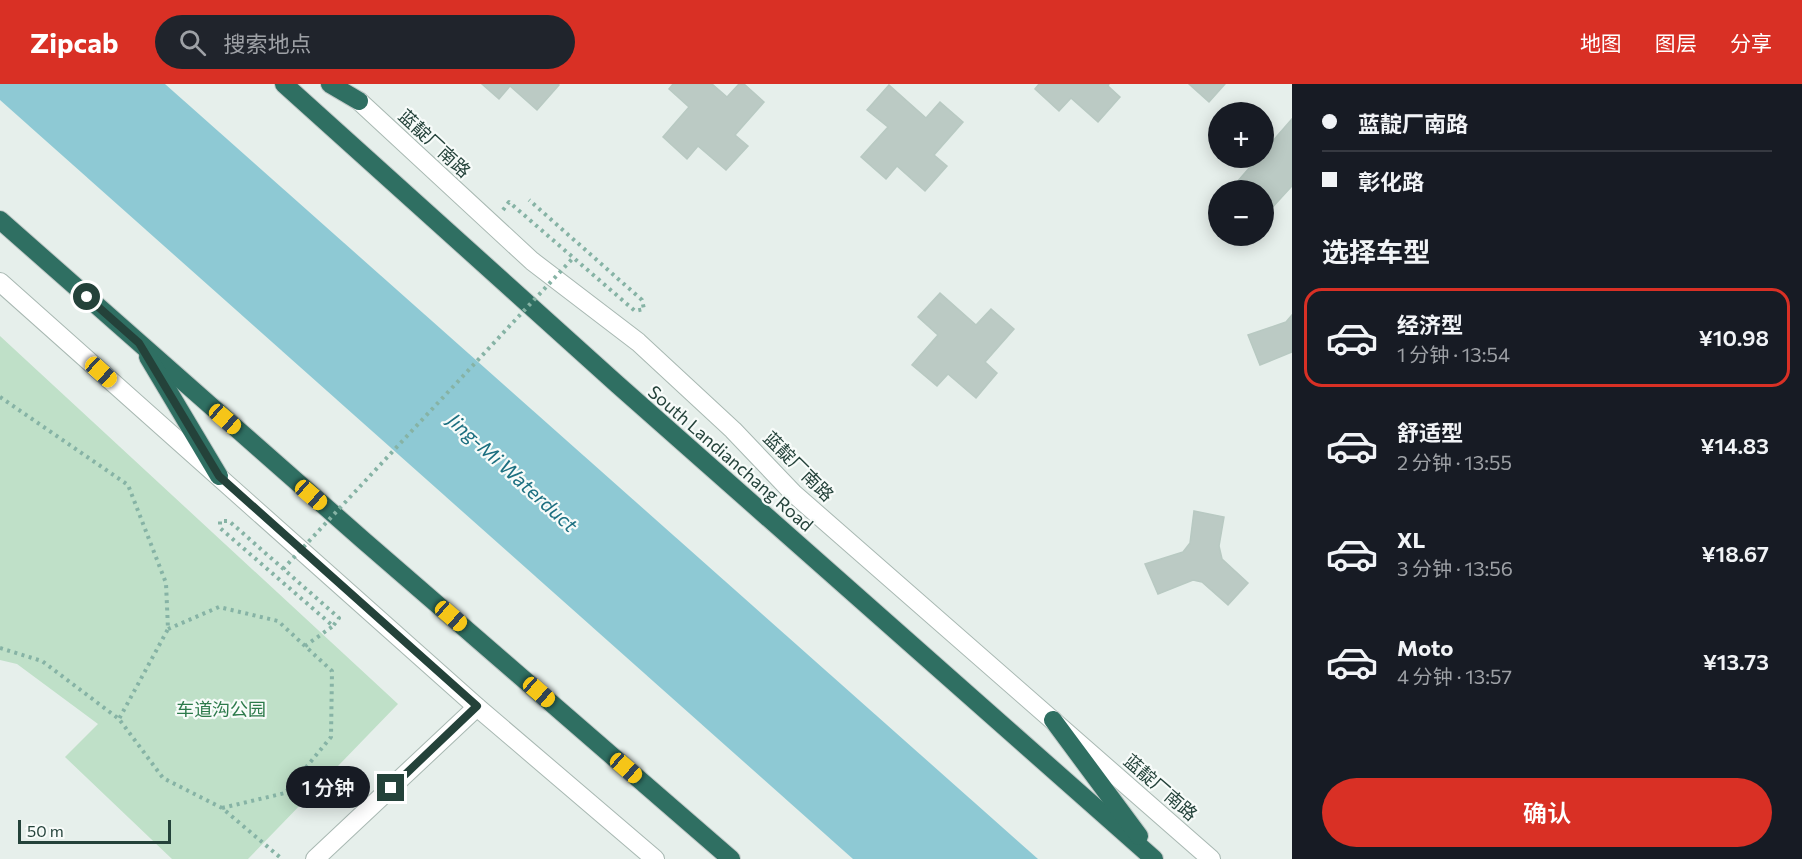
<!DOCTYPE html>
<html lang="zh">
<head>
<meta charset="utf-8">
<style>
  :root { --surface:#171b24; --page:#20242c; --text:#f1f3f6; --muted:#9ea1a6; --line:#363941; --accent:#d93025 }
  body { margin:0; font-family:Commissioner,"Noto Sans SC",sans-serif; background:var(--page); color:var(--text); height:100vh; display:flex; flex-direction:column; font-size:22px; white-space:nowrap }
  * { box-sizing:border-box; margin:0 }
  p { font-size:20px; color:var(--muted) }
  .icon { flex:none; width:33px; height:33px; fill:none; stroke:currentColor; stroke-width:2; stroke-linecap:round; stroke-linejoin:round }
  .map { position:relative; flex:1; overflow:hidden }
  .panel { display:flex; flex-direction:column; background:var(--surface); width:510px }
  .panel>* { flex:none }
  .hud { display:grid; align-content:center; height:132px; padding:0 30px; background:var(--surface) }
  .controls { position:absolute; left:1208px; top:18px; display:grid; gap:12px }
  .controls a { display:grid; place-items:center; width:66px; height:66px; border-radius:50%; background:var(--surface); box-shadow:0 3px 15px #0003; font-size:30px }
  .scale { position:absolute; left:18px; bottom:15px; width:153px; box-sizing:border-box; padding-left:6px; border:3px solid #24423a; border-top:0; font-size:16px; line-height:21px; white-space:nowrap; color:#24423a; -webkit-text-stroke:4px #f7fbf9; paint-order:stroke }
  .end { position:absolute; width:27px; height:27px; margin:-14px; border:8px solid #24423a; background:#fff; box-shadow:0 0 0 3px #fff }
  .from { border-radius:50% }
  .bubble { position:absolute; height:42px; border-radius:21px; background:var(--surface); box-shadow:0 3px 15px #0003; font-size:20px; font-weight:600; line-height:42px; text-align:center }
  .car { position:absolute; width:18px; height:36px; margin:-18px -9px; border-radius:8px; box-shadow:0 0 4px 2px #0007; background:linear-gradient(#f5c518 24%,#345 0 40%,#f5c518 0 76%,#345 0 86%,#f5c518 0) }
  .hud b { display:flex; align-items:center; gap:21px; height:57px; font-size:22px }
  .hud b+b { border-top:2px solid var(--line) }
  .hud i { width:15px; height:15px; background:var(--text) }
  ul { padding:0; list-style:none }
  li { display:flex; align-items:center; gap:18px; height:99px; margin:0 12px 9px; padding:0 18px; border:3px solid transparent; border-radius:18px }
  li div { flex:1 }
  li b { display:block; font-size:22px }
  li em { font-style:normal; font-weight:600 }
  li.selected { border-color:var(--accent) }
  li>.icon { width:54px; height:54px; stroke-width:1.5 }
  h2 { padding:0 30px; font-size:27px; line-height:72px }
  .cta { display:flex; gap:12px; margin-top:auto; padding:12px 30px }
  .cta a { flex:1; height:69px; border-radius:36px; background:var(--accent); color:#fff; font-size:24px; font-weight:600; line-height:69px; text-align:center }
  header { display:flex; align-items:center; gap:36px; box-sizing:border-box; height:84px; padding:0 30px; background:var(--accent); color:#fff }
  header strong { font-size:28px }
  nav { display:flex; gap:33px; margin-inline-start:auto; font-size:21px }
  .search { width:420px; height:54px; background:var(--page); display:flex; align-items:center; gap:15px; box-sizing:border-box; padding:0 21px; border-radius:33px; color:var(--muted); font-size:22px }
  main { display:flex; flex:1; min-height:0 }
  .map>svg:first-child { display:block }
  .green { fill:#bfe0c8 }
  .water { fill:#8ec9d4 }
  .building { fill:#bbcac4; stroke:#b8c9c2; stroke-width:1.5 }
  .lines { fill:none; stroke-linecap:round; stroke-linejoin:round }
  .minor-casing { stroke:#a8b8b2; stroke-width:20 }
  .highway-casing { stroke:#c2cac8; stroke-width:20 }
  .path { stroke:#86b3a5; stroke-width:4; stroke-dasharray:3 4.5; stroke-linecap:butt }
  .minor { stroke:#fff; stroke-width:18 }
  .highway { stroke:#2f6f62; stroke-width:18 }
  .path-bridge { stroke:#86b3a5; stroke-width:4; stroke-dasharray:3 4.5; stroke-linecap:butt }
  .route { stroke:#24423a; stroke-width:8 }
  .labels { text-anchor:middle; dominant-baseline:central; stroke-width:4.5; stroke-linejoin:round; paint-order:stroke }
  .street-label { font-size:18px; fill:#24423a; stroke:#f7fbf9 }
  .park-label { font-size:18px; fill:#2d7a4b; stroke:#f7fbf9 }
  .water-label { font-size:20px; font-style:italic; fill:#1c6f80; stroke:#f7fbf9 }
</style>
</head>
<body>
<header>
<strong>Zipcab</strong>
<div class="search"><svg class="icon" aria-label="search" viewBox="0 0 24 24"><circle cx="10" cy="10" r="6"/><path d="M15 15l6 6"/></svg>搜索地点</div>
<nav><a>地图</a><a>图层</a><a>分享</a></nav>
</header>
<main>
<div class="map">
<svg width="1292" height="775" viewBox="0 0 1292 775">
  <rect width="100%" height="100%" fill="#e6efeb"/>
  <path class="green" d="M 0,252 L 398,620 L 248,775 L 172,775 L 65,673 L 98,640 L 17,580 L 0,576 Z"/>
  <path class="water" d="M 0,0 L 165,0 L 1038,775 L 853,775 L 0,16 Z"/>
  <g class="building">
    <path d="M 482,0 L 557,0 L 559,1 L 537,26 L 510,2 L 499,15 Z"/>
    <path d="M 673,0 L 712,0 L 727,13 L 739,0 L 744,0 L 764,18 L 735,51 L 748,62 L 726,86 L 698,62 L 687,75 L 663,53 L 689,23 L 669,5 Z"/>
    <path d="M 1039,0 L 1109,0 L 1108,2 L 1120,13 L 1098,38 L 1071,14 L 1059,27 L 1035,5 Z"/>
    <path d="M 1189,0 L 1225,0 L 1209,18 Z"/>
    <path d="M 889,1 L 926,34 L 940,18 L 963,38 L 934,71 L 947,82 L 925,107 L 897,82 L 886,95 L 861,73 L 888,43 L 867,26 Z"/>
    <path d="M 1292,35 L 1292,102 L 1269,127 L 1263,122 L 1263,106 L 1246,106 L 1237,98 L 1258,74 L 1263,74 L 1263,68 Z"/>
    <path d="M 940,209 L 976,241 L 991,225 L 1014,245 L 985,278 L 997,289 L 976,314 L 948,290 L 937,302 L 912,281 L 938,251 L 918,233 Z"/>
    <path d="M 1292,231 L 1292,268 L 1260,281 L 1248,251 L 1286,238 Z"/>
    <path d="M 1194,427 L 1224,433 L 1219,462 L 1222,475 L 1248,499 L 1228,521 L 1202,498 L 1193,496 L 1158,510 L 1145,480 L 1183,468 L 1190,459 Z"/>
  </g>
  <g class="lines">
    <defs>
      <g id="minor">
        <path d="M 359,17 L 532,177 L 638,258 L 733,346 L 793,409 L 1211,775"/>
        <path d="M 0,198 L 477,623 L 655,775"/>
        <path d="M 315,775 L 477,623"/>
      </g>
      <g id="highway">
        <path d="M 284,0 L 618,301 L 1154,775"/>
        <path d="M 330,0 L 359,17"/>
        <path d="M 0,136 L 363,456 L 731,775"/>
        <path d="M 148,273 L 219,392"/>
        <path d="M 1053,636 L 1139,752"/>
      </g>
    </defs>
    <use href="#minor" class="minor-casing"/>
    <use href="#highway" class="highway-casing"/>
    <g class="path">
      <path d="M 503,126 L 509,118 L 635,227 L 644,225 L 642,216 L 529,116"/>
      <path d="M 0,313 L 128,401 L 166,499 L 168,545 L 119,635"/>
      <path d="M 168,545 L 219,523 L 278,537 L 332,587 L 331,653 L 285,709 L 222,724"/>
      <path d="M 305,562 L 333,542 L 220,444 L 220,437 L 229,437 L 339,534 L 333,542"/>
      <path d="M 0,564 L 42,577 L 119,635 L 163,694 L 222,724 L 282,775"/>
    </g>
    <use href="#minor" class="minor"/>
    <use href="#highway" class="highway"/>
    <path class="path-bridge" d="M 283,485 L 574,173"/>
  </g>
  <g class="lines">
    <path class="route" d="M 87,213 L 139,259 L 219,392 L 477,622 L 391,704"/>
  </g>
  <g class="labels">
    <g class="street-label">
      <text transform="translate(435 59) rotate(43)">蓝靛厂南路</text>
      <text transform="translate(731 374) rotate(41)">South Landianchang Road</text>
      <text transform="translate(799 382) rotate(45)">蓝靛厂南路</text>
      <text transform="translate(1161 703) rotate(41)">蓝靛厂南路</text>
    </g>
    <g class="park-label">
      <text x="221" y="625">车道沟公园</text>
    </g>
    <g class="water-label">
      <text transform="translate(513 388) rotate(42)">Jing-Mi Waterduct</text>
    </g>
  </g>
</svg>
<div class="controls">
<a>+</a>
<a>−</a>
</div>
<div class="scale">50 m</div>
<i class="end from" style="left:87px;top:213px"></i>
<i class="end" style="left:391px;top:704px"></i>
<div class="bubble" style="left:286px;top:682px;width:84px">1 分钟</div>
<i class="car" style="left:101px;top:288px;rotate:132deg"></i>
<i class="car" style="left:225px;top:335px;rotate:131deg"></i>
<i class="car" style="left:311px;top:411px;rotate:131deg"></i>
<i class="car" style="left:451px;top:532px;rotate:131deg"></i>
<i class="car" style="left:539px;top:608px;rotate:131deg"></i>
<i class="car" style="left:626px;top:684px;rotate:131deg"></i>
</div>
<section class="panel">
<div class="hud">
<b><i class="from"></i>蓝靛厂南路</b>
<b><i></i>彰化路</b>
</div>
<h2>选择车型</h2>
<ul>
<li class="selected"><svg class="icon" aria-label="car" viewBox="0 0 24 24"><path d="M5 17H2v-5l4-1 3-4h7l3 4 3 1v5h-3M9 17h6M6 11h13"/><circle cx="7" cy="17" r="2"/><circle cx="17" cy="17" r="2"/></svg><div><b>经济型</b><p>1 分钟 · 13:54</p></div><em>¥10.98</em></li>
<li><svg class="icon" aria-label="car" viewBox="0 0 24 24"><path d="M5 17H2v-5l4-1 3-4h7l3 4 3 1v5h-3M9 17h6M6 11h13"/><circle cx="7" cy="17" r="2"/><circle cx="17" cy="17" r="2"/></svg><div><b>舒适型</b><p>2 分钟 · 13:55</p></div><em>¥14.83</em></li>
<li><svg class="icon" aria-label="car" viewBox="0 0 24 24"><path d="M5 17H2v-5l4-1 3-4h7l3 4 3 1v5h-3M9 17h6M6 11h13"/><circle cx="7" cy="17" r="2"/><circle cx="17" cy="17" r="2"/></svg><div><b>XL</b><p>3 分钟 · 13:56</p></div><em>¥18.67</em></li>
<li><svg class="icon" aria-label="car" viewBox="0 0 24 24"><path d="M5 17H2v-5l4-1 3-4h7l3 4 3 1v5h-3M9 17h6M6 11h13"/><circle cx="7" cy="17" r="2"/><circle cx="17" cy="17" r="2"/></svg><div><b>Moto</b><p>4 分钟 · 13:57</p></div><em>¥13.73</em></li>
</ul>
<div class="cta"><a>确认</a></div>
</section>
</main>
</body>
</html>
